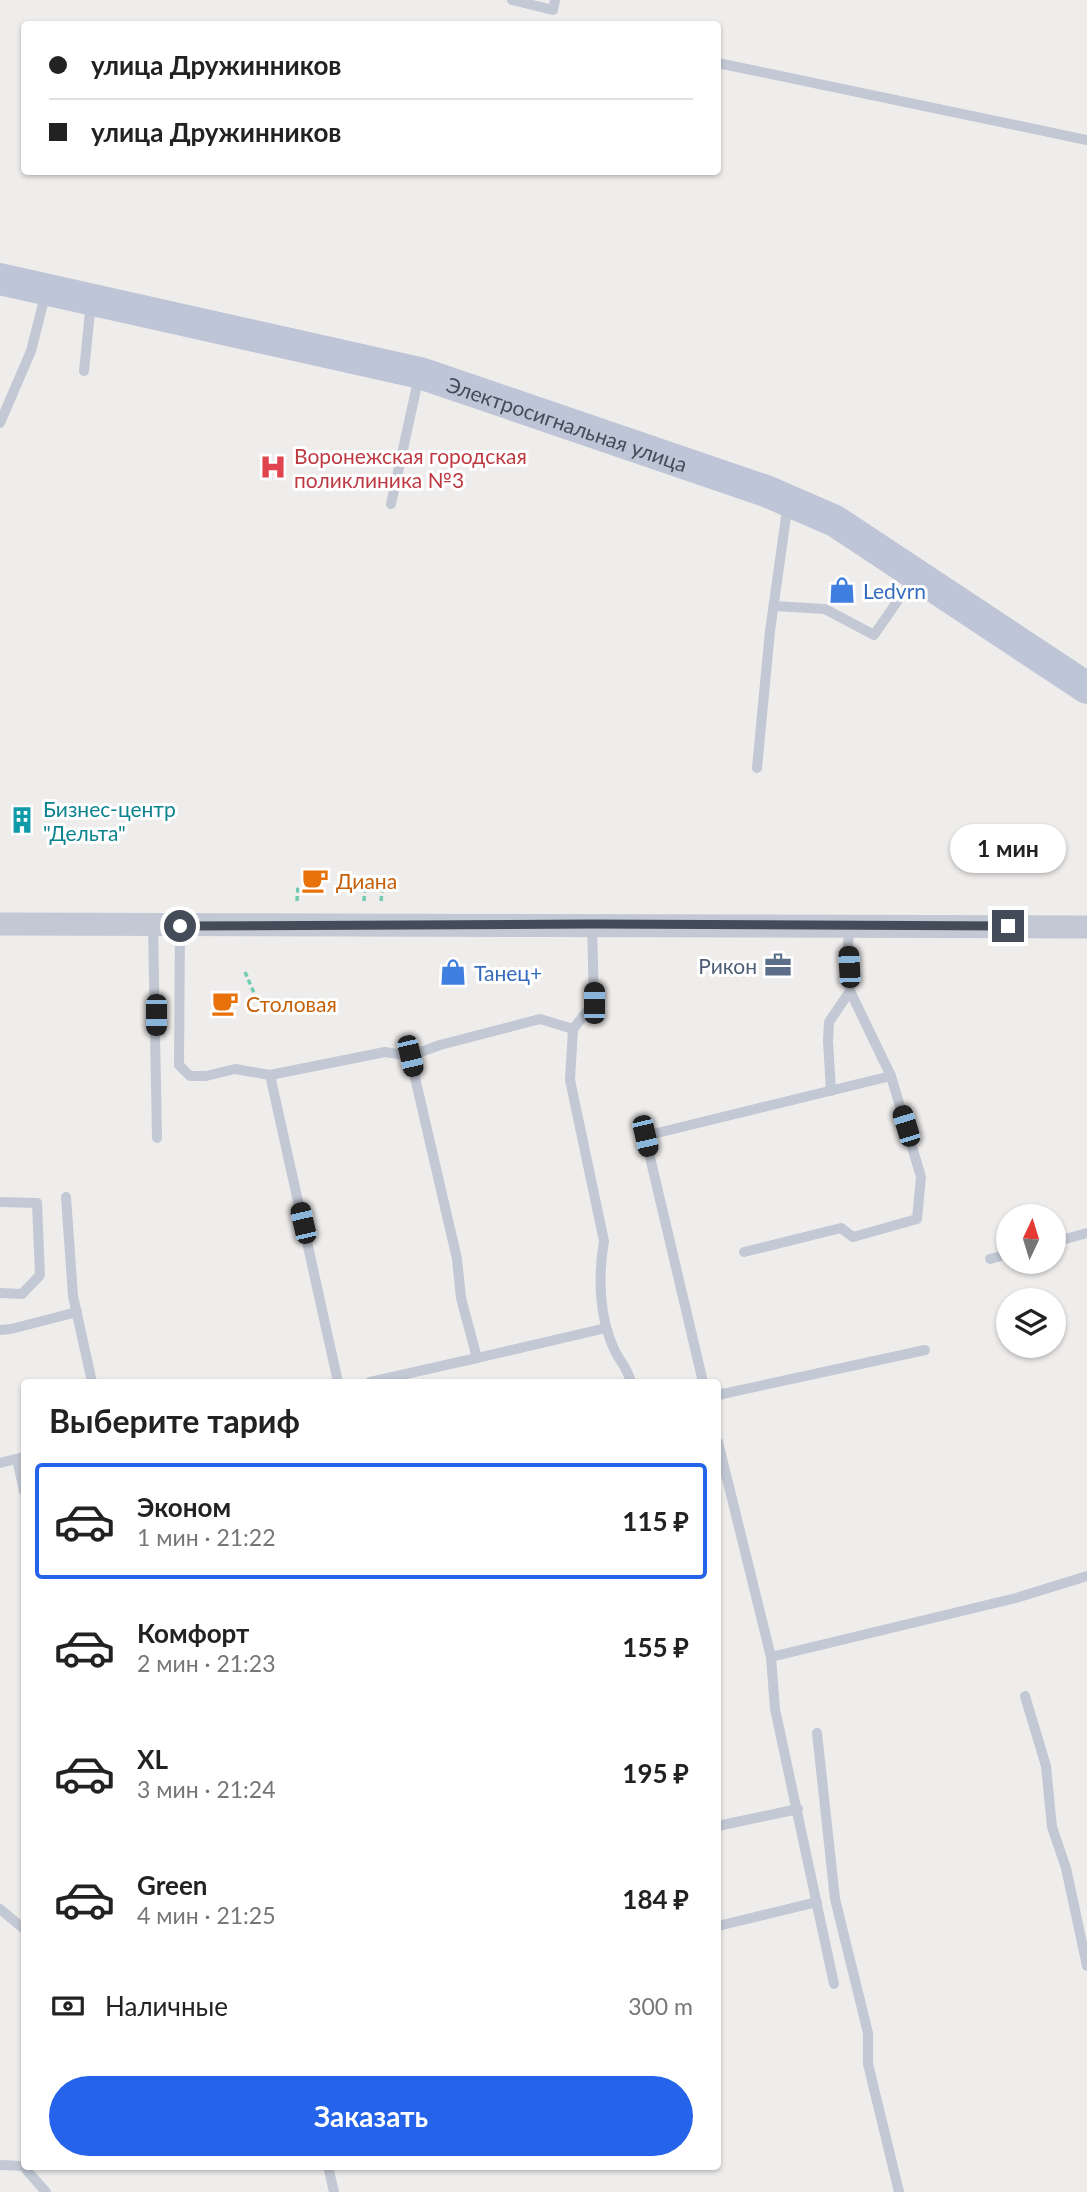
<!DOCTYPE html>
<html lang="ru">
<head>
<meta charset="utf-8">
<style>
  :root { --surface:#fff; --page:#f2f2f2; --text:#222; --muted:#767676; --line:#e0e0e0; --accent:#2563eb }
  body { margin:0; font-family:Lato,sans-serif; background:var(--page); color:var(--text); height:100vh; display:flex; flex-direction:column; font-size:26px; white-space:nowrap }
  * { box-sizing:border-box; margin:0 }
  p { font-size:23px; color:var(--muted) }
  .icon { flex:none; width:38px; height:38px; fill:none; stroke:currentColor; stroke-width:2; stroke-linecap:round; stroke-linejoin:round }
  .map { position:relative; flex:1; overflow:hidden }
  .side { position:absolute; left:21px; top:1379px; width:700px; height:791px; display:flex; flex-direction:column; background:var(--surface); border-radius:7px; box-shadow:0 2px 5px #0004 }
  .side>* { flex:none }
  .guide { position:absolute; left:21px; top:21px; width:700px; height:154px; border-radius:7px; box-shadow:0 2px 5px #0004; display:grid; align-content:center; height:154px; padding:0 28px; background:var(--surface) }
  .needle { width:46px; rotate:4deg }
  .fabs { position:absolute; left:996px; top:1204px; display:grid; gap:14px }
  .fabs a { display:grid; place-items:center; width:70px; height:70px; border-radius:50%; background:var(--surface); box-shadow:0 2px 5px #0004; font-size:35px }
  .end { position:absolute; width:32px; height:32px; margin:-16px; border:9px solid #454c59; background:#fff; box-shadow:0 0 0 4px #fff }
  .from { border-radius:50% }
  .bubble { position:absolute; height:49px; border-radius:24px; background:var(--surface); box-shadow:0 2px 5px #0004; font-size:23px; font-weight:700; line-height:49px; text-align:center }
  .car { position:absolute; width:21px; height:42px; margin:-21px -10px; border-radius:9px; box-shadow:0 0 5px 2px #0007; background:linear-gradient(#222 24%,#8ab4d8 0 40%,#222 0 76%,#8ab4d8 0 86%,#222 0) }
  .guide b { display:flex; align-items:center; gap:24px; height:66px; font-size:26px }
  .guide b+b { border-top:2px solid var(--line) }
  .guide i { width:18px; height:18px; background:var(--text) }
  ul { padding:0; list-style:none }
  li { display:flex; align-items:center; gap:21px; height:116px; margin:0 14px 10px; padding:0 14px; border:4px solid transparent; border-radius:7px }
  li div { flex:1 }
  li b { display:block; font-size:26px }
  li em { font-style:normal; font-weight:700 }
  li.active { border-color:var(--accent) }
  li>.icon { width:63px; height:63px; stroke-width:1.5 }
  h2 { padding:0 28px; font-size:32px; line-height:84px }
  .pay { display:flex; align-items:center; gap:18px; height:77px; padding:0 28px; font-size:26px }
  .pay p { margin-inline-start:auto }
  .primary-button { display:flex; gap:14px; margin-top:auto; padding:14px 28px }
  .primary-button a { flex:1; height:80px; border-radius:42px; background:var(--accent); color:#fff; font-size:28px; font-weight:700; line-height:80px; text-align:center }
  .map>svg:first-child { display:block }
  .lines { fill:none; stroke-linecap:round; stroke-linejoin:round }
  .path { stroke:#72cbb0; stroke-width:3.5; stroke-dasharray:5 3.5; stroke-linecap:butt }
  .lane { stroke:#c2c8d4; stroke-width:10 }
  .street { stroke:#c2c8d4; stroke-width:23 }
  .secondary { stroke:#bec5d6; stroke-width:32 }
  .route { stroke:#454c59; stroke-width:9 }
  .labels { text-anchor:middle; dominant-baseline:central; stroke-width:6; stroke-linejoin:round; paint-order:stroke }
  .street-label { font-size:21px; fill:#454c59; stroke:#fff }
  .health-label { font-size:21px; fill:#be3a42; stroke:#fff; text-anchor:start }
  .shop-label { font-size:21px; fill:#366cbe; stroke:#fff; text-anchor:start }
  .culture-label { font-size:21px; fill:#0d838f; stroke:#fff; text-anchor:start }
  .food-label { font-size:21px; fill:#c56008; stroke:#fff; text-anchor:start }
  .service-label { font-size:21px; fill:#4e5e75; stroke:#fff; text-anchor:end }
</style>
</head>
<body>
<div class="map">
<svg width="1087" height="2192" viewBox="0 0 1087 2192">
  <rect width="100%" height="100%" fill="#efedec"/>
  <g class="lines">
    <g class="path">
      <path d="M 297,901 L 298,885"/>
      <path d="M 364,901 L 365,885"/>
      <path d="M 381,901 L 383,886"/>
      <path d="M 245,972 L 254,993"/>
    </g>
    <g class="lane">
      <path d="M 512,0 L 553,10 L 555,0"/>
      <path d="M 718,63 L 1087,140"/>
      <path d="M 84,371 L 91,302"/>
      <path d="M 0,423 L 31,351 L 46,292"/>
      <path d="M 391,504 L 419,376"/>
      <path d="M 774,606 L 825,609 L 874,635 L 914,577"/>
      <path d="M 757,768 L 770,631 L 788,503"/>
      <path d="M 592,924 L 594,1003 L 573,1029 L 570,1080 L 604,1241 C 598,1275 599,1317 614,1349 C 620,1362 627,1367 631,1382"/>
      <path d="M 153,925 L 157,1138"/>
      <path d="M 850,925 L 848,944 L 850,991 L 891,1076"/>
      <path d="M 180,926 L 179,1065 L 190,1076 L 206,1076 L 235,1069 L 270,1075"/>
      <path d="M 831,1091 L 828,1041 L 829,1022 L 850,991"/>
      <path d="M 66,1197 L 73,1296 L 92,1382"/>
      <path d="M 0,1202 L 37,1203 L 40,1275 L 22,1294 L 0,1293"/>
      <path d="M 1054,1242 L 1087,1233"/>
      <path d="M 990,1259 L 1008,1254"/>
      <path d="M 0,1330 L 11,1329 L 77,1312"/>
      <path d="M 477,1358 L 606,1328"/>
      <path d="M 338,1382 L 270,1075 L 385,1052 L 410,1056"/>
      <path d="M 370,1382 L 477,1358 L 461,1298 L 457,1259 L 410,1056 L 440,1045 L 540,1019 L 573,1029"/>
      <path d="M 703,1382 L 645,1136 L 891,1076 L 921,1177 L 917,1219 L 853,1237 L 841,1228 L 744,1252"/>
      <path d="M 718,1395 L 925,1350"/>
      <path d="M 718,1442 L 771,1657 L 775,1709 L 834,1984"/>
      <path d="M 17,1459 L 24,1491"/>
      <path d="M 0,1463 L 24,1457"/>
      <path d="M 771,1657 L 1016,1598 L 1087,1576"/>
      <path d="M 1025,1696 L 1046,1766 L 1052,1827 L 1066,1868 L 1087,1966"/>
      <path d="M 817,1733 L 835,1899 L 868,2033 L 868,2064 L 899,2192"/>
      <path d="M 718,1826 L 798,1809"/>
      <path d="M 0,1909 L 24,1929"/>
      <path d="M 718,1926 L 817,1902"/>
      <path d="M 0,2165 L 23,2166 L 46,2192"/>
      <path d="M 328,2166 L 334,2192"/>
    </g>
    <path class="street" d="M 0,924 C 362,927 725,924 1087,927"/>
    <path class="secondary" id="s1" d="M 0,279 L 420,373 L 766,491 L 835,521 L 1087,688"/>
  </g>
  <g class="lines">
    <path class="route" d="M 180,926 L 592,924 L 1008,926"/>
  </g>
  <defs>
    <symbol id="hospital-bare" viewBox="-9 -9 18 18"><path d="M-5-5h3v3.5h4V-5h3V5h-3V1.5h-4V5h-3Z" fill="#e0444e" stroke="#fff" stroke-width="2.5" paint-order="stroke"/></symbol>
    <symbol id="shop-bare" viewBox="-9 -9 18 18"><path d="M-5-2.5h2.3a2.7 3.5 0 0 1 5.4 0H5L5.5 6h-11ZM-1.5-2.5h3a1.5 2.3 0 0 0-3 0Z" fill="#3f7fe0" stroke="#fff" stroke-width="2.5" paint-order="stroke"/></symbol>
    <symbol id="building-bare" viewBox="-9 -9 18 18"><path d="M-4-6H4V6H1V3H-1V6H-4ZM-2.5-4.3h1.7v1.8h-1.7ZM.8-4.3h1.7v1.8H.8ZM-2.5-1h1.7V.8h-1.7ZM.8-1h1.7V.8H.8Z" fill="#0f9aa8" stroke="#fff" stroke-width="2.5" paint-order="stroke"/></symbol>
    <symbol id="cafe-bare" viewBox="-9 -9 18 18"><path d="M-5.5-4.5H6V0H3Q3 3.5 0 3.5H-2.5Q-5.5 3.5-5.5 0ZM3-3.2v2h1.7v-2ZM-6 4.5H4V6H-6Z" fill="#e8710a" stroke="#fff" stroke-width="2.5" paint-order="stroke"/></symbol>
    <symbol id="office-bare" viewBox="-9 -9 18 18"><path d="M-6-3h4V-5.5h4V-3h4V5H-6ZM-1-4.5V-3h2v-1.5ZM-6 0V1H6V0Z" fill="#5c6f8a" stroke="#fff" stroke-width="2.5" paint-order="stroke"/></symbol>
  </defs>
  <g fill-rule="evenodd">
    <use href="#hospital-bare" x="254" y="448" width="38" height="38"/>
    <use href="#shop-bare" x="823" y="571" width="38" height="38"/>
    <use href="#building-bare" x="3" y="801" width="38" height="38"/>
    <use href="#cafe-bare" x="296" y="861" width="38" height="38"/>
    <use href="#office-bare" x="759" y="946" width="38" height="38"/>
    <use href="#shop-bare" x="434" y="953" width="38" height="38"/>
    <use href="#cafe-bare" x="206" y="984" width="38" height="38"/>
  </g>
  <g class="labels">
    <g class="street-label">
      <text stroke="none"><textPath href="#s1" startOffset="586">Электросигнальная улица</textPath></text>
    </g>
    <g class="health-label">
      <text x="294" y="455">Воронежская городская<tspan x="294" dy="24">поликлиника №3</tspan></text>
    </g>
    <g class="shop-label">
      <text x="863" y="590">Ledvrn</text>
      <text x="474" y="972">Танец+</text>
    </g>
    <g class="culture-label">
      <text x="43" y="808">Бизнес-центр<tspan x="43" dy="24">"Дельта"</tspan></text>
    </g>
    <g class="food-label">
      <text x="336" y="880">Диана</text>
      <text x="246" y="1003">Столовая</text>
    </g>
    <g class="service-label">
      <text x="757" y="965">Рикон</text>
    </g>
  </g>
</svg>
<div class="fabs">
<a><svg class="needle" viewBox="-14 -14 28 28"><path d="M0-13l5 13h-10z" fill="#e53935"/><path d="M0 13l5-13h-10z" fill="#767676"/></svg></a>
<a><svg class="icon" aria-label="layers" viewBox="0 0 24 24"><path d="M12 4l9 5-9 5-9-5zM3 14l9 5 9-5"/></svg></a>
</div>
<i class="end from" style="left:180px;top:926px"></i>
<i class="end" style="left:1008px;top:926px"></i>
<div class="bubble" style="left:950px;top:824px;width:116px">1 мин</div>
<i class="car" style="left:849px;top:967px;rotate:357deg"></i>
<i class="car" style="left:594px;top:1003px;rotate:0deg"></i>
<i class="car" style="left:156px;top:1015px;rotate:180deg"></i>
<i class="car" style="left:410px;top:1056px;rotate:167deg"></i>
<i class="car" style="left:906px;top:1126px;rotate:343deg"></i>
<i class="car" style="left:645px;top:1136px;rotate:167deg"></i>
<i class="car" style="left:303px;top:1223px;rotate:347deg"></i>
<div class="guide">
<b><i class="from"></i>улица Дружинников</b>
<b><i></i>улица Дружинников</b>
</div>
<section class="side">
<h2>Выберите тариф</h2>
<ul>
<li class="active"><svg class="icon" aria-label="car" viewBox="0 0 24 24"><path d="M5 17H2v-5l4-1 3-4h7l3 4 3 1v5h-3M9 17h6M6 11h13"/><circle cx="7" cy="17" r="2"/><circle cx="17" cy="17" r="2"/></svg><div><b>Эконом</b><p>1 мин · 21:22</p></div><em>115 ₽</em></li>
<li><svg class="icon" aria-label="car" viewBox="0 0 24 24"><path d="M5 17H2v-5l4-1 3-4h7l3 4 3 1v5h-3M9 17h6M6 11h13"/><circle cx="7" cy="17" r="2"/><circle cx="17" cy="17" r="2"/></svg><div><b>Комфорт</b><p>2 мин · 21:23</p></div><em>155 ₽</em></li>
<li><svg class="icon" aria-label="car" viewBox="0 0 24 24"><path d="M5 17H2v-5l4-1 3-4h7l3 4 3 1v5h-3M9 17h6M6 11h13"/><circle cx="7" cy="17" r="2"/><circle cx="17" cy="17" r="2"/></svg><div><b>XL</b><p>3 мин · 21:24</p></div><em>195 ₽</em></li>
<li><svg class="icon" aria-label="car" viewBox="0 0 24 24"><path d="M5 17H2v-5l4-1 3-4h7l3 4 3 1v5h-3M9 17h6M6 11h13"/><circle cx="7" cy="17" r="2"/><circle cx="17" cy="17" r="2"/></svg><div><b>Green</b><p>4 мин · 21:25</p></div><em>184 ₽</em></li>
</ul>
<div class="pay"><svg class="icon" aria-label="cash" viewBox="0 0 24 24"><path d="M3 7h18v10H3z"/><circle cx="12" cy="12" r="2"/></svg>Наличные<p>300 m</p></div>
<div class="primary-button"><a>Заказать</a></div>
</section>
</div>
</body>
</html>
